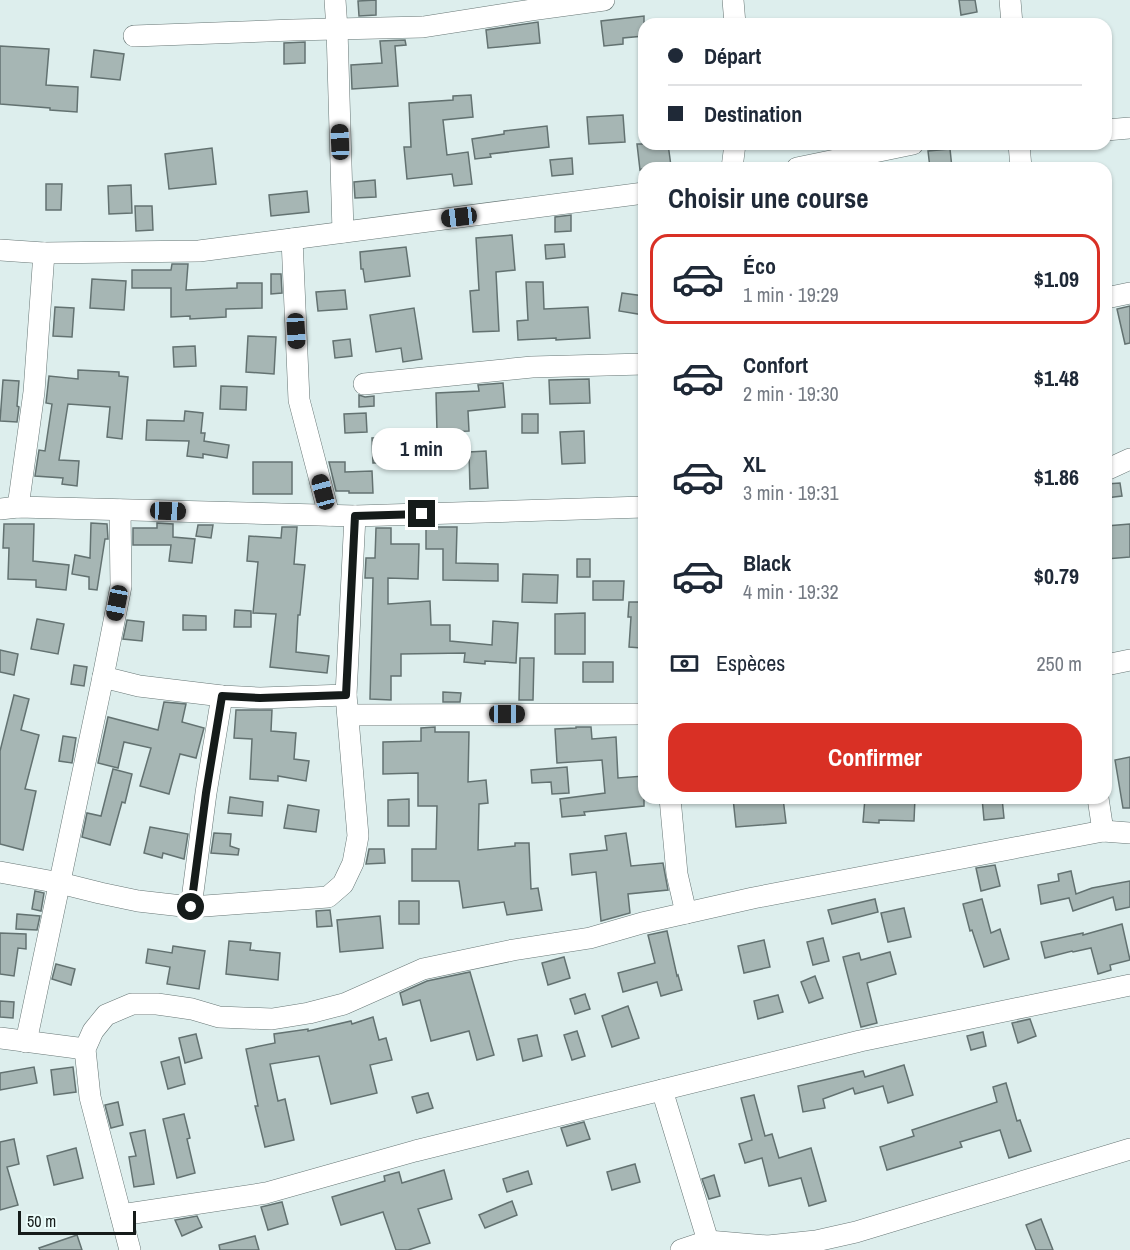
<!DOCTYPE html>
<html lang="fr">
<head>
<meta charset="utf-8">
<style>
  :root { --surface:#fff; --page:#f2f2f3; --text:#1f2937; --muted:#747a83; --line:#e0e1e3; --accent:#d93025 }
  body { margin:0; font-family:"Archivo Narrow",sans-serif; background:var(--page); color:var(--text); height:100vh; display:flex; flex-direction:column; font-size:22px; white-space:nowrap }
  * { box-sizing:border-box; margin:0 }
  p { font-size:20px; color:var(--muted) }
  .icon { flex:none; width:33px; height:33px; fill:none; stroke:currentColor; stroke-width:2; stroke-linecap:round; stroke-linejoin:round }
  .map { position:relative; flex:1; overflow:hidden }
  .side { position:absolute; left:638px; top:162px; width:474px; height:642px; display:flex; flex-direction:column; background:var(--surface); border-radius:18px; box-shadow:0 2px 4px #0004 }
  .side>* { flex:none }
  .top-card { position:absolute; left:638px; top:18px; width:474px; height:132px; border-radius:18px; box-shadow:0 2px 4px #0004; display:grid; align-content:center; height:132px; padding:0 30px; background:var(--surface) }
  .scale { position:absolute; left:18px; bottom:15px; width:118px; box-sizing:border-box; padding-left:6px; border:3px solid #151b1a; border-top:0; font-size:16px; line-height:21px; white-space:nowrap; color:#151b1a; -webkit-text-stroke:4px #eafcfa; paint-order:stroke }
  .end { position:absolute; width:27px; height:27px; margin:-14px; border:8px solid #151b1a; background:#fff; box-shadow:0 0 0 3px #fff }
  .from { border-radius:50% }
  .bubble { position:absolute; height:42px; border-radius:18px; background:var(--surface); box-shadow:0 2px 4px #0004; font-size:20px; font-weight:700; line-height:42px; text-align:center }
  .car { position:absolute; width:18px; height:36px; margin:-18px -9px; border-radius:8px; box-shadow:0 0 4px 2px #0007; background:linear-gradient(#222 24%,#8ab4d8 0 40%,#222 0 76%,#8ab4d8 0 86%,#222 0) }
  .top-card b { display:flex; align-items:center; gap:21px; height:57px; font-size:22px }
  .top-card b+b { border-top:2px solid var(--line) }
  .top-card i { width:15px; height:15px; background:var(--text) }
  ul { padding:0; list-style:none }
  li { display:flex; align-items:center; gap:18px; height:90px; margin:0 12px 9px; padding:0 18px; border:3px solid transparent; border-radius:18px }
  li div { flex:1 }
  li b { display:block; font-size:22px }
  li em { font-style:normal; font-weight:700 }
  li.active { border-color:var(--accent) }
  li>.icon { width:54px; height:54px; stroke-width:1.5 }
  h2 { padding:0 30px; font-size:27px; line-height:72px }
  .pay { display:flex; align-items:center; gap:15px; height:66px; padding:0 30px; font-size:22px }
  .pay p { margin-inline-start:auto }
  .button { display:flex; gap:12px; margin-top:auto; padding:12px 30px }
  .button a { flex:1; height:69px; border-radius:18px; background:var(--accent); color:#fff; font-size:24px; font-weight:700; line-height:69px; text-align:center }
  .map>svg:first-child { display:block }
  .building { fill:#a6b6b4; stroke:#637271; stroke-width:1.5 }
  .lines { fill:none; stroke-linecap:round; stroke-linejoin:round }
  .minor-casing { stroke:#687776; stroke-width:22 }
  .minor { stroke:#fff; stroke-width:21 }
  .route { stroke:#151b1a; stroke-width:8 }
</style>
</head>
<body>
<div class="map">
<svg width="1130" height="1250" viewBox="0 0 1130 1250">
  <rect width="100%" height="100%" fill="#ddeeed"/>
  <g class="building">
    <path d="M 376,0 L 376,15 L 359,16 L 358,1 Z"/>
    <path d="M 959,0 L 975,0 L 977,12 L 961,15 Z"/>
    <path d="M 644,16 L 644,36 L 623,38 L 623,44 L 604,46 L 601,21 Z"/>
    <path d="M 538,22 L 540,43 L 488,48 L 486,30 Z"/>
    <path d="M 405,40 L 406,45 L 395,46 L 398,86 L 352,89 L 351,65 L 382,63 L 380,41 Z"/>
    <path d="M 305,42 L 305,63 L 284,64 L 284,43 Z"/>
    <path d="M 0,46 L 49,49 L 46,85 L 78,87 L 77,112 L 50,110 L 50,108 L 0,104 Z"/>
    <path d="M 94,50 L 124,54 L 120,80 L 91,77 Z"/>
    <path d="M 471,95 L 473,117 L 443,120 L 447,155 L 468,152 L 472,184 L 454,186 L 452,174 L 407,179 L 404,147 L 411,147 L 409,103 L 453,100 L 453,96 Z"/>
    <path d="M 623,115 L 625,142 L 589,144 L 587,117 Z"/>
    <path d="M 547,126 L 549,147 L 490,154 L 491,157 L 475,159 L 472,139 L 504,134 L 504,131 Z"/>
    <path d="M 637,144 L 668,144 L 671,166 L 644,168 L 640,170 Z"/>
    <path d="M 212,148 L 216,184 L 169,189 L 165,154 Z"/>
    <path d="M 950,149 L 952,168 L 930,168 L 928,151 Z"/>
    <path d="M 572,158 L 573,174 L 552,176 L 550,160 Z"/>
    <path d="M 375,180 L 376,197 L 355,198 L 354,182 Z"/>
    <path d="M 46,184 L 62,184 L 61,210 L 46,210 Z"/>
    <path d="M 131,185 L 132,213 L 109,214 L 108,186 Z"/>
    <path d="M 307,191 L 309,212 L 271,216 L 269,195 Z"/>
    <path d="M 135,206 L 152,206 L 153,230 L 136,231 Z"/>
    <path d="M 571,215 L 571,231 L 555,232 L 555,217 Z"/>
    <path d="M 512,235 L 515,270 L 496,272 L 499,331 L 473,332 L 470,291 L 479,290 L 476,238 Z"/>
    <path d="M 564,244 L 565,257 L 546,259 L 545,245 Z"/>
    <path d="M 406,247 L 410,276 L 365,282 L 363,269 L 361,269 L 360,252 Z"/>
    <path d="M 172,264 L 188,264 L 186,290 L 237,288 L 237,283 L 262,283 L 262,308 L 226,309 L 226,317 L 190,319 L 190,316 L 171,317 L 171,288 L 132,288 L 132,270 L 171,270 Z"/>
    <path d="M 271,274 L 281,274 L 282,293 L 271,294 Z"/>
    <path d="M 92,279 L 126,281 L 124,310 L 90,308 Z"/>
    <path d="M 526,282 L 543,282 L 544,309 L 588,307 L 590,338 L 556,340 L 556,338 L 518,340 L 517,321 L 528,320 Z"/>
    <path d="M 345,290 L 347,309 L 318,311 L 316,292 Z"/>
    <path d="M 622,293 L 644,296 L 644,315 L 619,311 Z"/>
    <path d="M 1130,306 L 1130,343 L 1125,344 L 1117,309 Z"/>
    <path d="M 55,307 L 74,308 L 72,337 L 53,336 Z"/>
    <path d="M 414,308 L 422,359 L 403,362 L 401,348 L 376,352 L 370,315 Z"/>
    <path d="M 248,336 L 276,337 L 274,374 L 246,372 Z"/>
    <path d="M 350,339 L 352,356 L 335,358 L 333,341 Z"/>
    <path d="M 195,346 L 196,366 L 174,367 L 173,347 Z"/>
    <path d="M 78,370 L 119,372 L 119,376 L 128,377 L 122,439 L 107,437 L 110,407 L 68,404 L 59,460 L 79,461 L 77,486 L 62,484 L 63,478 L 35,476 L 39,450 L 45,451 L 52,404 L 46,403 L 49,376 L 78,379 Z"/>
    <path d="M 589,379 L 590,403 L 550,404 L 549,380 Z"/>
    <path d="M 3,380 L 19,381 L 17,406 L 19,407 L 17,422 L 0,421 Z"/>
    <path d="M 503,383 L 505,407 L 468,411 L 469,431 L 437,432 L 436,393 L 479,391 L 478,385 Z"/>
    <path d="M 221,386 L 247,387 L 246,410 L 220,409 Z"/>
    <path d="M 359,395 L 365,397 L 374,396 L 374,406 L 359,407 Z"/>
    <path d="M 185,411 L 203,413 L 201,433 L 205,433 L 204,441 L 229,445 L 227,458 L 203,454 L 203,458 L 187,456 L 189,441 L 146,440 L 147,420 L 184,421 Z"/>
    <path d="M 366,413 L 367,432 L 345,433 L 344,414 Z"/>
    <rect x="522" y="414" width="16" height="19"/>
    <path d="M 584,431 L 585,463 L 562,464 L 560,432 Z"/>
    <path d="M 402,437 L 403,462 L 373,463 L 372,438 Z"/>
    <path d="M 486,451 L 488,488 L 470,489 L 469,452 Z"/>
    <rect x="253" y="462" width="39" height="32"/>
    <path d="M 329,462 L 345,462 L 345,472 L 372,471 L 373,493 L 349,493 L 349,491 L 336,491 Z"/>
    <path d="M 1120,483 L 1122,496 L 1106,498 L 1106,484 Z"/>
    <path d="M 91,523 L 107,524 L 108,539 L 105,539 L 97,590 L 89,589 L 89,577 L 72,574 L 75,555 L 90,558 Z"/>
    <path d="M 157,523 L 173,524 L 173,537 L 195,539 L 192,563 L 169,561 L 171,545 L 133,545 L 133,528 L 157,528 Z"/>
    <path d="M 4,524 L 34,524 L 33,561 L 69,565 L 66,590 L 36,587 L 36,580 L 8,579 L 9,548 L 3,548 Z"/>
    <path d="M 1130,524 L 1130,557 L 1106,559 L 1106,526 Z"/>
    <path d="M 198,525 L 213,525 L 211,538 L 196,536 Z"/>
    <path d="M 282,527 L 297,527 L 294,564 L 305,565 L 300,615 L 298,615 L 296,652 L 329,656 L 327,673 L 270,667 L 276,614 L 253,613 L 258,562 L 247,561 L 249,536 L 281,538 Z"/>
    <path d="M 426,527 L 457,527 L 456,563 L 498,564 L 498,581 L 443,580 L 443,549 L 426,549 Z"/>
    <path d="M 376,528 L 391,528 L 391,544 L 419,544 L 418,579 L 388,578 L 388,604 L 430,601 L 431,625 L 450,625 L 450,641 L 492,645 L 493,621 L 518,623 L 516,663 L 485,661 L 485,664 L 464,662 L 465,653 L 401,654 L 401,676 L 391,676 L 391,700 L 370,699 L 373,578 L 365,578 L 366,558 L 375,558 Z"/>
    <rect x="577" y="559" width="13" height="18"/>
    <path d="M 523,574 L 558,575 L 557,603 L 522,602 Z"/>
    <path d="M 593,581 L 624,581 L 623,600 L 593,600 Z"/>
    <path d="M 629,602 L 644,602 L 641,648 L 629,647 L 631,617 L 628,617 Z"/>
    <path d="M 235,610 L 251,611 L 251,627 L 234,627 Z"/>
    <path d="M 585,613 L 585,654 L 555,654 L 555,614 Z"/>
    <path d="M 183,615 L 206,616 L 206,630 L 183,630 Z"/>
    <path d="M 37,619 L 64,624 L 58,654 L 31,649 Z"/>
    <path d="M 127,620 L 144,622 L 142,641 L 123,639 Z"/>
    <path d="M 0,650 L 18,654 L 14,675 L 0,672 Z"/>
    <path d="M 520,658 L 534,658 L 533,700 L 519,700 Z"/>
    <rect x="583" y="662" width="30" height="20"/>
    <path d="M 74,665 L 87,667 L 84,686 L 71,684 Z"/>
    <path d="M 443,692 L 461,693 L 460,702 L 443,702 Z"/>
    <path d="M 14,695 L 29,699 L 21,730 L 39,735 L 25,789 L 36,791 L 23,850 L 0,844 L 0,751 Z"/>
    <path d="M 164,702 L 186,704 L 182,722 L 204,728 L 196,758 L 180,754 L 169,794 L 140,786 L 151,748 L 124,742 L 118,768 L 98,763 L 108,717 L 158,730 Z"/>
    <path d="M 236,710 L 272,710 L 271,731 L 296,733 L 294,759 L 309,761 L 306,781 L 278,776 L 278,781 L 250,779 L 252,739 L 234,738 Z"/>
    <path d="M 435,727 L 435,732 L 469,732 L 468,782 L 486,780 L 488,803 L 479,804 L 478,850 L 515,846 L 515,843 L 529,843 L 531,889 L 538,888 L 542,910 L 507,915 L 504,902 L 463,908 L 459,881 L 412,881 L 412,849 L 436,849 L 437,806 L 418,806 L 418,773 L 383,774 L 383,742 L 421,741 L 421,728 Z"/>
    <path d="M 576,727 L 591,727 L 592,739 L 616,737 L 618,778 L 644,776 L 644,806 L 584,812 L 585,815 L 562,817 L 560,799 L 605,793 L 602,760 L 557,763 L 555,729 L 576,728 Z"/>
    <path d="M 63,736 L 76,738 L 72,763 L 59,761 Z"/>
    <path d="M 1130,757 L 1130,808 L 1123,808 L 1115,760 Z"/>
    <path d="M 567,767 L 569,793 L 552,794 L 551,782 L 532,783 L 531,770 Z"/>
    <path d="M 113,769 L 132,774 L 125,803 L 122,802 L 110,845 L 82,837 L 87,813 L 101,816 Z"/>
    <path d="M 230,797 L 263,802 L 262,816 L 228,813 Z"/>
    <path d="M 733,798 L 783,798 L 786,823 L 736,827 Z"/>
    <path d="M 865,798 L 893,800 L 893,798 L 915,798 L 914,821 L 879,820 L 879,823 L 863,822 Z"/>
    <path d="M 982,798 L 1002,798 L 1004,818 L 984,820 Z"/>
    <path d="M 409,799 L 409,826 L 388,826 L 388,800 Z"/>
    <path d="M 288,805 L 319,810 L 316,832 L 284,828 Z"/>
    <path d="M 150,827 L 188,834 L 184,859 L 163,853 L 162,858 L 144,853 Z"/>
    <path d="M 214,833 L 231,834 L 230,846 L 239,849 L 238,855 L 211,853 Z"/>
    <path d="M 626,833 L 631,866 L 663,863 L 668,890 L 628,894 L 630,913 L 601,921 L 596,872 L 572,875 L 570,854 L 607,850 L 605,836 Z"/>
    <path d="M 369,849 L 384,849 L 385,863 L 366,864 Z"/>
    <path d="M 995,865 L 1000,886 L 981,891 L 976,868 Z"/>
    <path d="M 1071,871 L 1076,894 L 1092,888 L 1130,881 L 1130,907 L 1116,910 L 1113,897 L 1073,911 L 1069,898 L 1041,904 L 1038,885 L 1059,881 L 1058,874 Z"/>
    <path d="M 35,891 L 44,893 L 41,911 L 32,909 Z"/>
    <path d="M 875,899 L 878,912 L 832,924 L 828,910 Z"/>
    <path d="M 982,899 L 991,933 L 1000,929 L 1009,959 L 984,967 L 972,930 L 970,931 L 963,904 Z"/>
    <rect x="399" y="901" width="20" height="23"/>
    <path d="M 904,908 L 911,937 L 888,942 L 881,913 Z"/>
    <path d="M 330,910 L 332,926 L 317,927 L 316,911 Z"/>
    <path d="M 17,914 L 40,916 L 37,930 L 16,929 Z"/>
    <path d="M 380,916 L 383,948 L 340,952 L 337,920 Z"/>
    <path d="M 1122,924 L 1130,960 L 1110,965 L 1111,970 L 1098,974 L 1091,948 L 1073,952 L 1072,951 L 1045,958 L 1041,942 L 1083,933 L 1083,935 Z"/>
    <path d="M 667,931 L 677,976 L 678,975 L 682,990 L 661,996 L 657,982 L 623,992 L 618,973 L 655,963 L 648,935 Z"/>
    <path d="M 0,933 L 26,934 L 26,949 L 18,948 L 14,976 L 0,974 Z"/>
    <path d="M 823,938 L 829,961 L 813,965 L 807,942 Z"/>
    <path d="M 764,940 L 770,967 L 744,973 L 738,946 Z"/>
    <path d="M 229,941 L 251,943 L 250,950 L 280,953 L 278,980 L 226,974 Z"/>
    <path d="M 173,946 L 205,951 L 199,989 L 167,984 L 170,967 L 146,963 L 148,949 L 172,953 Z"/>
    <path d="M 890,952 L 896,974 L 867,983 L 877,1023 L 861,1027 L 843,957 L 859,953 L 861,960 Z"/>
    <path d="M 564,957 L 570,978 L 548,985 L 542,963 Z"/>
    <path d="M 56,964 L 75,969 L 71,985 L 52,979 Z"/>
    <path d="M 470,972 L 494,1055 L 477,1060 L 469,1031 L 431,1041 L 420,1000 L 403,1005 L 400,993 L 427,981 Z"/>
    <path d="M 815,976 L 823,998 L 809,1003 L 801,982 Z"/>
    <path d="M 585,994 L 590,1009 L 575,1014 L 570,999 Z"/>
    <path d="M 778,995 L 783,1012 L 758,1019 L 754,1001 Z"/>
    <path d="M 0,1001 L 14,1002 L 13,1018 L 0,1017 Z"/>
    <path d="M 628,1006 L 639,1038 L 612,1047 L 602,1016 Z"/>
    <path d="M 373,1017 L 379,1040 L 386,1038 L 392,1060 L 370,1065 L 377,1093 L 331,1104 L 319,1056 L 270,1064 L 278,1101 L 285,1099 L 294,1140 L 265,1147 L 255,1106 L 258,1106 L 246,1049 L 275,1043 L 274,1034 L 308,1029 L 308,1031 L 351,1021 L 352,1024 Z"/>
    <path d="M 1030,1019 L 1036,1036 L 1018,1043 L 1012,1023 Z"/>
    <path d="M 577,1031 L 585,1056 L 572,1060 L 564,1035 Z"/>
    <path d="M 983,1032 L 986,1046 L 971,1050 L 967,1036 Z"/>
    <path d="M 196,1034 L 202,1058 L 185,1063 L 179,1038 Z"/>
    <path d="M 537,1035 L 542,1056 L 523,1061 L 518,1039 Z"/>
    <path d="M 179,1057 L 185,1084 L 168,1089 L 161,1062 Z"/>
    <path d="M 904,1065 L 913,1095 L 888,1103 L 883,1086 L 855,1094 L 853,1088 L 823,1099 L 825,1108 L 803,1112 L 798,1086 L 863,1071 L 865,1077 Z"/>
    <path d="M 34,1067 L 37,1083 L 0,1090 L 0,1073 Z"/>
    <path d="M 73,1067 L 76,1092 L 54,1095 L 51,1070 Z"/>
    <path d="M 1006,1083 L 1017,1121 L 1020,1120 L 1031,1151 L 1009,1158 L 1000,1130 L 960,1142 L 962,1147 L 887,1170 L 880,1147 L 914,1136 L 912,1130 L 997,1102 L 993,1087 Z"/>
    <path d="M 428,1093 L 433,1108 L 417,1113 L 412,1097 Z"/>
    <path d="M 754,1095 L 765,1136 L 772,1134 L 779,1158 L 811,1148 L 826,1201 L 809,1206 L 801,1178 L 769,1186 L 762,1158 L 745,1163 L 739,1144 L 752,1140 L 741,1098 Z"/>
    <path d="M 118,1102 L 123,1125 L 111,1128 L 105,1105 Z"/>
    <path d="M 184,1114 L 190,1138 L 187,1139 L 195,1173 L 177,1178 L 163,1119 Z"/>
    <path d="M 584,1122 L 590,1139 L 567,1146 L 561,1128 Z"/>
    <path d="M 145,1130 L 154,1184 L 134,1187 L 129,1157 L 136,1156 L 130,1133 Z"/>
    <path d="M 14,1139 L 19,1164 L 7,1167 L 18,1205 L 0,1210 L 0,1142 Z"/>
    <path d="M 76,1148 L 83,1178 L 54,1185 L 47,1156 Z"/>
    <path d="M 635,1164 L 640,1182 L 612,1190 L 607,1172 Z"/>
    <path d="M 444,1170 L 452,1199 L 418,1209 L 430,1243 L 408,1250 L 396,1250 L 383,1212 L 341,1225 L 332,1197 L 385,1181 L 384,1176 L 399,1172 L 402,1183 Z"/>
    <path d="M 528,1171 L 532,1184 L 507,1192 L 503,1179 Z"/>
    <path d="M 714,1175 L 720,1196 L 709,1199 L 702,1179 Z"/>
    <path d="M 512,1201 L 517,1215 L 485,1228 L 479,1215 Z"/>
    <path d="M 282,1202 L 288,1224 L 268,1230 L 261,1207 Z"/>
    <path d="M 197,1216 L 202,1227 L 182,1236 L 175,1220 Z"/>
    <path d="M 1041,1219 L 1053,1250 L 1036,1250 L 1026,1225 Z"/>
    <path d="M 77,1235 L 82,1250 L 40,1250 L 39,1248 Z"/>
    <path d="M 255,1236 L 259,1250 L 220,1250 L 219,1245 Z"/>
  </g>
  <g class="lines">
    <defs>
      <g id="minor">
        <path d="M 335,0 L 337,29 L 343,232"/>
        <path d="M 733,0 L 735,24"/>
        <path d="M 1010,0 L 1012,24"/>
        <path d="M 134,36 L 293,30 L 423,27 L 532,10 L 604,0"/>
        <path d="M 1106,130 L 1130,128"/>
        <path d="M 1019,144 L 1021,168"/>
        <path d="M 732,168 L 735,144"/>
        <path d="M 797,168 L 913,144"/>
        <path d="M 292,239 L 299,400 L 329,515"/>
        <path d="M 0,250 L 44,253 L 199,251 L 644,193"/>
        <path d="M 1106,298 L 1130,293"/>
        <path d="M 364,384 L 532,367 L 644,364"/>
        <path d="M 1106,470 L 1130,459"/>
        <path d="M 18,507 L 34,392 L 44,253"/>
        <path d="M 0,509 L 18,507 L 355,516 L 644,507"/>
        <path d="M 1106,665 L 1130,660"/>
        <path d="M 103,677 L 139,686 L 222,696 L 260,698 L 346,695"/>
        <path d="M 348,715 L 644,714"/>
        <path d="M 670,798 L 677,874 L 686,913"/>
        <path d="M 1098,798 L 1103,831"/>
        <path d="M 0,872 L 60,883 L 100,893 L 138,901 L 191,907 L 328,897 L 343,884 L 353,863 L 358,836 L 346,695 L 355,516"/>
        <path d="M 191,907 L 206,793 L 222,696"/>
        <path d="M 0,1038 L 85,1049"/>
        <path d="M 26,1042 L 103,677 L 121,586 L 120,510"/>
        <path d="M 662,1090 L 708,1241"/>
        <path d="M 121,1215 L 266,1193 L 415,1151 L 860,1041 L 1130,985"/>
        <path d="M 130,1250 L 90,1097 L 85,1049 L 93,1031 L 106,1015 L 132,1004 L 157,1004 L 192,1009 L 219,1017 L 272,1019 L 309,1013 L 344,1004 L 423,969 L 513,950 L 590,938 L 642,923 L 753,898 L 1103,831 L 1130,833"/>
        <path d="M 681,1250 L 708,1241 L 768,1246 L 816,1241 L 856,1232 L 1130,1149"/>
      </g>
    </defs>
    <use href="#minor" class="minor-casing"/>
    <use href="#minor" class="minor"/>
  </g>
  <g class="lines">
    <path class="route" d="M 191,907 L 206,793 L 222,696 L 260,698 L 346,695 L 355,516 L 422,514"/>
  </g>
</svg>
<div class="scale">50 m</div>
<i class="end from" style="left:191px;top:907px"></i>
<i class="end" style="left:422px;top:514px"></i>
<div class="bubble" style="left:372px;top:428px;width:99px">1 min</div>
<i class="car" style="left:340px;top:142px;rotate:358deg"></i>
<i class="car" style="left:459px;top:217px;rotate:263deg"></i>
<i class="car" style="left:296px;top:331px;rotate:177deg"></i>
<i class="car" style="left:323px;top:492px;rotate:345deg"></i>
<i class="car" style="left:168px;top:511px;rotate:92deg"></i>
<i class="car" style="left:117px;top:603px;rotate:191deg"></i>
<i class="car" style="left:507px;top:714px;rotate:90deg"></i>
<div class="top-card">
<b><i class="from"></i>Départ</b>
<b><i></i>Destination</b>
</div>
<section class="side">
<h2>Choisir une course</h2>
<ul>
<li class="active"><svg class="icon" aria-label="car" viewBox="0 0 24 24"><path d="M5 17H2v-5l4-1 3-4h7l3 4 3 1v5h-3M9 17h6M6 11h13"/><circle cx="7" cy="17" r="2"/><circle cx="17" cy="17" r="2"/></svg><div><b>Éco</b><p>1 min · 19:29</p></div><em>$1.09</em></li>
<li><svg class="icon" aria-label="car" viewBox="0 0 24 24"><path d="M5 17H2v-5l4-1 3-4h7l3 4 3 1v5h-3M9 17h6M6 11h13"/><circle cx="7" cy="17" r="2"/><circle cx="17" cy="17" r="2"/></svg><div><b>Confort</b><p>2 min · 19:30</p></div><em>$1.48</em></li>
<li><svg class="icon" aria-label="car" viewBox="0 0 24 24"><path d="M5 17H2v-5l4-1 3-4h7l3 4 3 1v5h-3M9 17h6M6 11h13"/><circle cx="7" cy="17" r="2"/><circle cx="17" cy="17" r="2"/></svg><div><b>XL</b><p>3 min · 19:31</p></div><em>$1.86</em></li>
<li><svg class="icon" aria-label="car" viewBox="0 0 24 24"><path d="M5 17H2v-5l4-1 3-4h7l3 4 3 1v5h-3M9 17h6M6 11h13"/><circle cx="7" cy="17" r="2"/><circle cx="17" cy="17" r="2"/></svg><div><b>Black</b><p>4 min · 19:32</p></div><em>$0.79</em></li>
</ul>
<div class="pay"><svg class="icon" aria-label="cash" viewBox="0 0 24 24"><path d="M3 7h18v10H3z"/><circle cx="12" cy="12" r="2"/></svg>Espèces<p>250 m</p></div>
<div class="button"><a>Confirmer</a></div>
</section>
</div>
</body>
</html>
